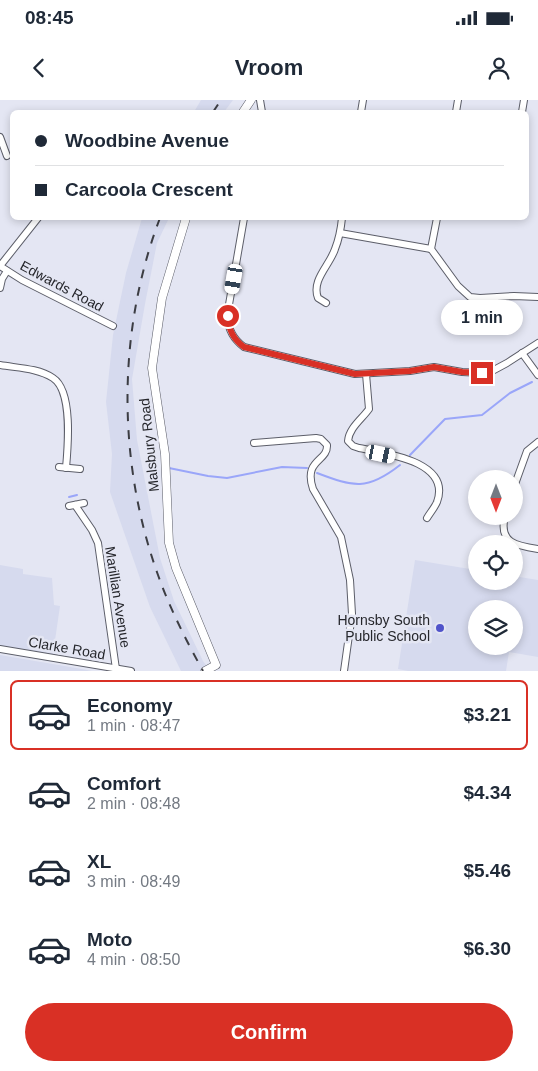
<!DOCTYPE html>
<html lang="en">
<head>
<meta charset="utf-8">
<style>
  :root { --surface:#fff; --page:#f6f6f7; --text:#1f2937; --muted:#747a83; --line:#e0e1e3; --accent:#d93025 }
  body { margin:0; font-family:Arial,sans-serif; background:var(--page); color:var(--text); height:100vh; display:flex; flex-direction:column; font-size:19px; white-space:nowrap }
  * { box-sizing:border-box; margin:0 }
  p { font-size:16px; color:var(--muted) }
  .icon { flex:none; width:28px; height:28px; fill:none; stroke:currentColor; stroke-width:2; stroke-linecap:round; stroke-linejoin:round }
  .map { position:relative; height:571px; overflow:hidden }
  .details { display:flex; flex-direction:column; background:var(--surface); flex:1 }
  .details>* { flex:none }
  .banner { position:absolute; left:10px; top:10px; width:519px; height:110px; border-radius:8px; box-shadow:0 2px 8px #0003; display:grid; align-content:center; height:110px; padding:0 25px; background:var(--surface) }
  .needle { width:32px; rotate:180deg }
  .tools { position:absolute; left:468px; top:370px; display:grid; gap:10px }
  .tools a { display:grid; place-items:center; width:55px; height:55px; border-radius:50%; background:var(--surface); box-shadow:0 2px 8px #0003; font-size:25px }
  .end { position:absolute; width:22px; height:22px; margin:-11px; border:6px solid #d93025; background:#fff; box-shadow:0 0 0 2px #fff }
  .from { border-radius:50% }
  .bubble { position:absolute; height:35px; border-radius:18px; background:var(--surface); box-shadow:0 2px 8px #0003; font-size:16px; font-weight:700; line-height:35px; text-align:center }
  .car { position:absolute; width:15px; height:30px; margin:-15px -8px; border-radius:6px; box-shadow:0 0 4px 1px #0007; background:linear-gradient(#fff 24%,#345 0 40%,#fff 0 76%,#345 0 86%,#fff 0) }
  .banner b { display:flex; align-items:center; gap:18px; height:48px; font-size:19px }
  .banner b+b { border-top:1px solid var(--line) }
  .banner i { width:12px; height:12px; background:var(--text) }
  ul { padding:9px 0 0; list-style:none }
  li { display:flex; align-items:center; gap:15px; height:70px; margin:0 10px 8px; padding:0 15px; border:2px solid transparent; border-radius:8px }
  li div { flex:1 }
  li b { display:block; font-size:19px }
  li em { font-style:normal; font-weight:700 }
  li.current { border-color:var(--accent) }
  li>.icon { width:45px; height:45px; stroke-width:1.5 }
  .button { display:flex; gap:10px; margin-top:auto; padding:10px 25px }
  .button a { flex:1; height:58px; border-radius:30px; background:var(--accent); color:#fff; font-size:20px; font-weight:700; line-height:58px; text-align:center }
  .status { display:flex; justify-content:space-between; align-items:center; height:35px; padding:0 25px; background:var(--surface); direction:ltr }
  .status svg { height:14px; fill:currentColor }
  header { display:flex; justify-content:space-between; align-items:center; height:65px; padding:0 25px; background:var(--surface); font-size:22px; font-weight:700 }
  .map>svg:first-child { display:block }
  .built { fill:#d6daee; fill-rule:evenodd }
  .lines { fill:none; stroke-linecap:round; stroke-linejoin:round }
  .stream { stroke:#9aa6f9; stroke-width:2 }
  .minor-casing { stroke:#5c5e69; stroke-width:8 }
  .tertiary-casing { stroke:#5c5e69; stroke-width:9 }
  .minor { stroke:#fff; stroke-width:6 }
  .tertiary { stroke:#fff; stroke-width:8 }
  .rail { stroke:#3c3d43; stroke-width:2; stroke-dasharray:9 9; stroke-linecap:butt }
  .route { stroke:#d93025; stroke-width:6 }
  .poi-dot { fill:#5053ca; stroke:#e4e6f3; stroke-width:2 }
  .labels { text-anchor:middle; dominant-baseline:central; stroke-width:5; stroke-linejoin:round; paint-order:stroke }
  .street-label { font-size:14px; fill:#26272c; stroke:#e4e6f3 }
  .poi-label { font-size:14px; fill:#26272c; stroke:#e4e6f3; text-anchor:end }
</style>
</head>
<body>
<div class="status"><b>08:45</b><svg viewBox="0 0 49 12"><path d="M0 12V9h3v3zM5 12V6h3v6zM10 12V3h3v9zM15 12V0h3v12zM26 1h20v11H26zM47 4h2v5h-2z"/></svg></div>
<header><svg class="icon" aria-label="back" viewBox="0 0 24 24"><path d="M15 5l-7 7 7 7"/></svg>Vroom<svg class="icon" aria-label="person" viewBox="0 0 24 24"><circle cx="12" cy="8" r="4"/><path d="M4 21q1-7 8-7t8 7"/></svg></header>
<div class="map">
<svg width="538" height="571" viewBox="0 0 538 571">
  <rect width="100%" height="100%" fill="#e4e6f3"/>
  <g class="built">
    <path d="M 201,0 L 233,0 L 224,12 L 194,12 Z"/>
    <path d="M 142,118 L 169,118 L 157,143 L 145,204 L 132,279 L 137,340 L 160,458 L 174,501 L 203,561 L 210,571 L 181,571 L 150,507 L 110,392 L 112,354 L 106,302 L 113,235 L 126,173 Z"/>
    <path d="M 415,460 L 476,470 L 476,481 L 514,481 L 514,476 L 538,480 L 538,557 L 509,552 L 506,571 L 408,571 L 398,569 ZM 476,509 L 514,509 L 514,546 L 476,546 Z"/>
    <path d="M 0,465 L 23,469 L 23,474 L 52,478 L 54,505 L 60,506 L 53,554 L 0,546 Z"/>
    <path d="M 0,555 L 82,569 L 92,571 L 0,571 Z"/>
  </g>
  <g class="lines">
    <g class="stream">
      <path d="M 410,355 L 445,319 L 482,315 L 510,293 L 532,282"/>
      <path d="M 169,368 L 208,376 L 227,378 L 282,367 L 307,368"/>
      <path d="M 317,373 C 354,387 367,391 400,365"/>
      <path d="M 69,397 L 77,395"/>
    </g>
    <defs>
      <g id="minor">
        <path d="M 260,0 L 262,12"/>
        <path d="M 361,12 L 363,0"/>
        <path d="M 456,12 L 458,0"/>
        <path d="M 522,12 L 524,0"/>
        <path d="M 0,37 L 7,56"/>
        <path d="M 244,118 L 227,216 C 228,229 233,239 244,247 L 355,274 L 410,271 L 434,267 L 462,272 L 482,273 L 494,270 L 507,263 L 538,243"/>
        <path d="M 340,133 L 431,149"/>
        <path d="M 431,149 L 458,186 L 470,197 L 480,198 L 514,196 L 538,197"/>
        <path d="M 431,149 L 437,118"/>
        <path d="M 0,166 L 22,180 L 113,226"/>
        <path d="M 0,166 L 38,118"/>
        <path d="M 0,188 L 2,179 L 7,171"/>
        <path d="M 326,203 L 318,198 C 311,180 330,165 335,149 C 339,139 341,128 342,118"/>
        <path d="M 522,253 L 538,275"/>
        <path d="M 0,265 C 17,268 38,268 53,278 C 73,291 68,346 66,368"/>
        <path d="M 366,274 L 369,309 C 362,319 349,328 348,341 L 353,346 L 359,348 C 384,353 452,361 437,402 C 435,407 430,413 427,418"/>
        <path d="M 254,343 L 316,338 L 321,339 L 327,345 C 328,362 303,359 313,389 L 341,437 L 350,480 L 352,514 L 344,571"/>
        <path d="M 59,367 L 80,369"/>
        <path d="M 514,387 L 527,351 L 538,342"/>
        <path d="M 75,405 L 92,430 L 98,443 L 116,569"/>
        <path d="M 69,406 L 84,403"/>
        <path d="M 505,416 C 498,443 517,446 538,449"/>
        <path d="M 0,549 L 131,571"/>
      </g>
      <g id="tertiary">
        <path d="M 243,12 L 251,0"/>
        <path d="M 186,118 L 162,198 L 152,268 L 165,354 L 169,443 L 176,468 L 216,565 L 205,571"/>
      </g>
    </defs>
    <use href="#minor" class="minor-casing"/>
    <use href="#tertiary" class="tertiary-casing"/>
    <use href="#minor" class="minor"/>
    <use href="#tertiary" class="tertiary"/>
    <g class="rail">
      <path d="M 213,12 L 221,0"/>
      <path d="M 160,118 C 117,231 117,361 158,475 C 170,509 186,540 203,571"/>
    </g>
  </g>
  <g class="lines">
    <path class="route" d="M 228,216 C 228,229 233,239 244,247 L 355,274 L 410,271 L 434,267 L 462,272 L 482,273"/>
  </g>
  <circle class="poi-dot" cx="440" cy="528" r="5"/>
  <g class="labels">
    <g class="street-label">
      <text transform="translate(62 186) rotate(28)">Edwards Road</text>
      <text transform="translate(149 345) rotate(-96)">Malsbury Road</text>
      <text transform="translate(118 497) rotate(81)">Marillian Avenue</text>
      <text transform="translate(67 548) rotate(10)">Clarke Road</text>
    </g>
    <g class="poi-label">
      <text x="430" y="520">Hornsby South<tspan x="430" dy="16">Public School</tspan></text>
    </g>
  </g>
</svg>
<div class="tools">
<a><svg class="needle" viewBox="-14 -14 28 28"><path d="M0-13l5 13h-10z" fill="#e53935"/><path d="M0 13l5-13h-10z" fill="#747a83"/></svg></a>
<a><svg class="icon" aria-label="locate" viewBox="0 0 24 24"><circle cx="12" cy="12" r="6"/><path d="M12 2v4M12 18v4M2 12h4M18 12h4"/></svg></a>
<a><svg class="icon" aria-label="layers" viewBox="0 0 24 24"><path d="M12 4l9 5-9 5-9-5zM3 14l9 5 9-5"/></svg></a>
</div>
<i class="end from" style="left:228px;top:216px"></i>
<i class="end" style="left:482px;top:273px"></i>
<div class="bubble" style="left:441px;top:200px;width:82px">1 min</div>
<i class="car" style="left:234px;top:179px;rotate:190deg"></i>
<i class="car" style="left:381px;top:354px;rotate:102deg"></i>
<div class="banner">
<b><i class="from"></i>Woodbine Avenue</b>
<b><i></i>Carcoola Crescent</b>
</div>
</div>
<section class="details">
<ul>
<li class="current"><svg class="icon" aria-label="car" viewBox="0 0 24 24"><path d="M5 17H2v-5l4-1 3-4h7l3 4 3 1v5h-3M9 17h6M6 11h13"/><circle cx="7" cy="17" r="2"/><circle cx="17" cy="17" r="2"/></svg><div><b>Economy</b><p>1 min · 08:47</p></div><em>$3.21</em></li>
<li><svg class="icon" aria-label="car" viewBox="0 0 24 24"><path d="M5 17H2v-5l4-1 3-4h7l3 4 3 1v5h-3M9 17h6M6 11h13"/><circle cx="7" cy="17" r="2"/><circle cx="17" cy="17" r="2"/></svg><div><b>Comfort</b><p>2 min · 08:48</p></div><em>$4.34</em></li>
<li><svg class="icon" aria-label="car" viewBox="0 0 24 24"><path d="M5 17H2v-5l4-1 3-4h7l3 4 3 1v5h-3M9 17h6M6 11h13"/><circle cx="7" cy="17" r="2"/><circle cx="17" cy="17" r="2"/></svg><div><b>XL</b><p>3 min · 08:49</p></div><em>$5.46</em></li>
<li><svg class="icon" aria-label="car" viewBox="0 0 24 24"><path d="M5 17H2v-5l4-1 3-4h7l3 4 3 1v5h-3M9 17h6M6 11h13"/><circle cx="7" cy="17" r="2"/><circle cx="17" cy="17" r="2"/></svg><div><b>Moto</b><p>4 min · 08:50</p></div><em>$6.30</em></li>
</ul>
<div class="button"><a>Confirm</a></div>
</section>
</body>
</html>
